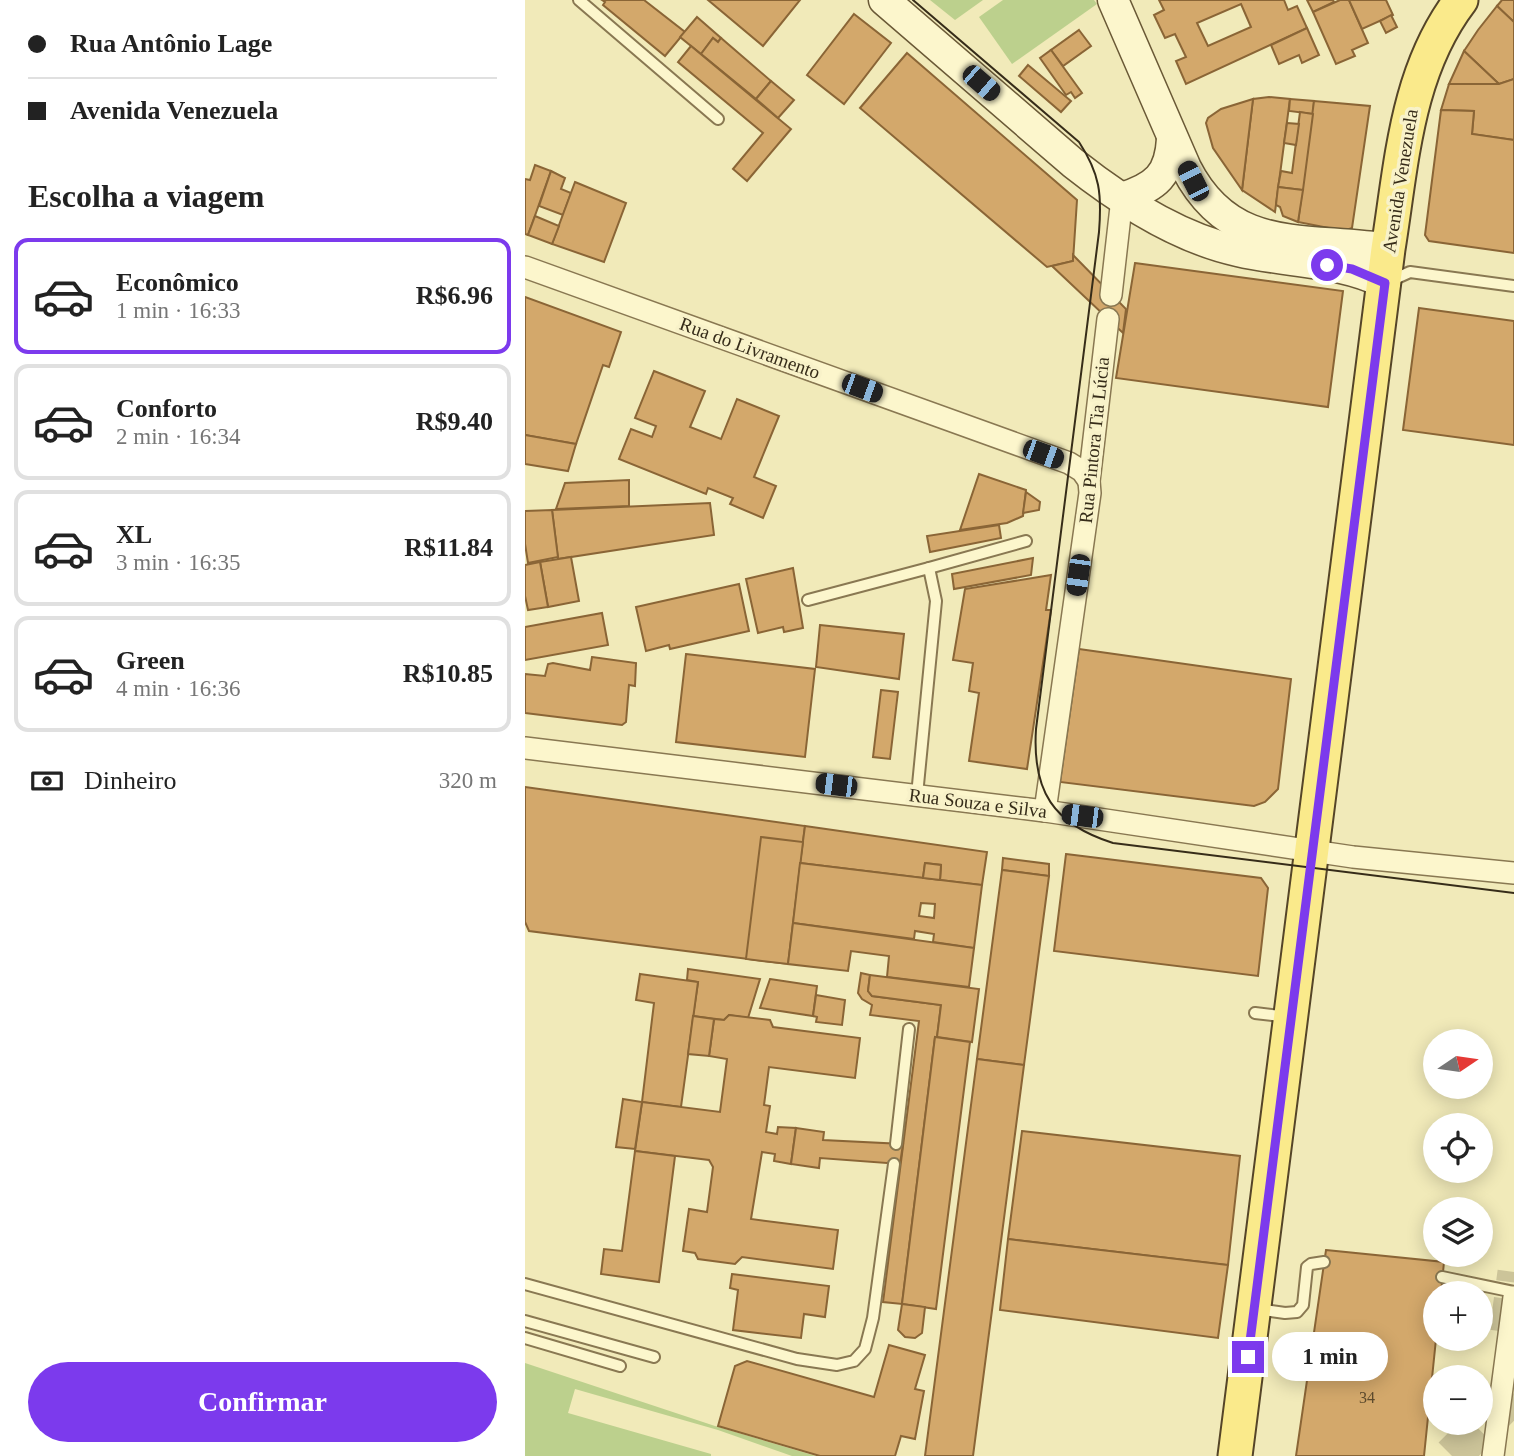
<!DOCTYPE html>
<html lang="pt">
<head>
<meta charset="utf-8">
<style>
  :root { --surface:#fff; --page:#f2f2f2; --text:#222; --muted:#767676; --line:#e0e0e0; --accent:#7c3aed }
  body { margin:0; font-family:Georgia,serif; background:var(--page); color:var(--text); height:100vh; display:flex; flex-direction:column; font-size:26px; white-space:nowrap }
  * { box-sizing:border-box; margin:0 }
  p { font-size:23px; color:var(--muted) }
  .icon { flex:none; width:38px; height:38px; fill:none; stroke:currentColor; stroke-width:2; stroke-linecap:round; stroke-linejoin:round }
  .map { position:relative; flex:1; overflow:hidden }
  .sheet { display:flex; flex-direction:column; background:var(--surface); width:525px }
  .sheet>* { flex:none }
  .hud { display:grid; align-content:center; height:154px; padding:0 28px; background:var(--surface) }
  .needle { width:46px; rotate:77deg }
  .tools { position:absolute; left:898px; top:1029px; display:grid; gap:14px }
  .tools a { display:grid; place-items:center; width:70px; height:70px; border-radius:50%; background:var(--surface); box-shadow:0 4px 18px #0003; font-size:35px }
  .end { position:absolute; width:32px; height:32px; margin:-16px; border:9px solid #7c3aed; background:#fff; box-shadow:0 0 0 4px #fff }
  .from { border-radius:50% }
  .bubble { position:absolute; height:49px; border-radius:24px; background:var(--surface); box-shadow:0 4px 18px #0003; font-size:23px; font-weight:700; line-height:49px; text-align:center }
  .car { position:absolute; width:21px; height:42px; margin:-21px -10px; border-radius:9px; box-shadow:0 0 5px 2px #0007; background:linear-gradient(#222 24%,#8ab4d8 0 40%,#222 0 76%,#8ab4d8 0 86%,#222 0) }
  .hud b { display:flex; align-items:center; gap:24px; height:66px; font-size:26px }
  .hud b+b { border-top:2px solid var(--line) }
  .hud i { width:18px; height:18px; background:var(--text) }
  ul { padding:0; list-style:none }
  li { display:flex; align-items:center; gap:21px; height:116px; margin:0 14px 10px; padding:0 14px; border:4px solid var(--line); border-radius:14px }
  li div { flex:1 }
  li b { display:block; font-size:26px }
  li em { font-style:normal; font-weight:700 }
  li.selected { border-color:var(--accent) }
  li>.icon { width:63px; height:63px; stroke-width:1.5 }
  h2 { padding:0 28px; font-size:32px; line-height:84px }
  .pay { display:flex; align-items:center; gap:18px; height:77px; padding:0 28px; font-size:26px }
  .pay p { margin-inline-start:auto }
  .cta { display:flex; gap:14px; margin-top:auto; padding:14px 28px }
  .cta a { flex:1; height:80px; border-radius:42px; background:var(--accent); color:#fff; font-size:28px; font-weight:700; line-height:80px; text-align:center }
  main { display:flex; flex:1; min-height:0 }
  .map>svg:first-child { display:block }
  .green { fill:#bcd08d }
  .building { fill:#d3a86b; stroke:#8a6536; stroke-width:2; fill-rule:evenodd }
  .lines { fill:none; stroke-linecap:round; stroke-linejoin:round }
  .primary-tunnel { stroke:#ccc499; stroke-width:33; stroke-dasharray:33 17; stroke-linecap:butt }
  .highway-tunnel { stroke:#ccc499; stroke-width:38; stroke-dasharray:38 19; stroke-linecap:butt }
  .lane-casing { stroke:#897852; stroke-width:14 }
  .street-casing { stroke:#897852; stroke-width:24 }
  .secondary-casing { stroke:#6a5936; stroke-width:33 }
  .primary-casing { stroke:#554528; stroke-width:37 }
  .lane { stroke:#fcf6cc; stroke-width:10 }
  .street { stroke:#fcf6cc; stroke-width:21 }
  .secondary { stroke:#fcf6cc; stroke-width:30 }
  .primary { stroke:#faea8b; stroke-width:33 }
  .tram { stroke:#362c19; stroke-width:2 }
  .route { stroke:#7c3aed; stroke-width:9 }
  .labels { text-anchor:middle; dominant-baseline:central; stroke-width:7; stroke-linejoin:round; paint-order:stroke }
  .number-label { font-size:16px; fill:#5d4b2e }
  .street-label { font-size:19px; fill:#362c19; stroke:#f8f2c9 }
</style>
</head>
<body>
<main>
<section class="sheet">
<div class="hud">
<b><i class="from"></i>Rua Antônio Lage</b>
<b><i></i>Avenida Venezuela</b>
</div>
<h2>Escolha a viagem</h2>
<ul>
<li class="selected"><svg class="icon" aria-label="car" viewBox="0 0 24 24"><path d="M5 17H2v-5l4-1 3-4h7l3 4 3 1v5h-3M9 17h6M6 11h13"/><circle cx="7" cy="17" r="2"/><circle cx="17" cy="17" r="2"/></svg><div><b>Econômico</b><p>1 min · 16:33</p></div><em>R$6.96</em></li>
<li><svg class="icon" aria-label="car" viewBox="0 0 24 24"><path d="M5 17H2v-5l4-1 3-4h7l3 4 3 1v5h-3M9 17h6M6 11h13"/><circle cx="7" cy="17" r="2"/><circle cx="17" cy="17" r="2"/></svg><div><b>Conforto</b><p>2 min · 16:34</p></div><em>R$9.40</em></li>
<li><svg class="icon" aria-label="car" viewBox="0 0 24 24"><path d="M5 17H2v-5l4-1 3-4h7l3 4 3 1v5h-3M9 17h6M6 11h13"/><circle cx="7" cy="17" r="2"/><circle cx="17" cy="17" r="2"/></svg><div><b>XL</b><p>3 min · 16:35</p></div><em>R$11.84</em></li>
<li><svg class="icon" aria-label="car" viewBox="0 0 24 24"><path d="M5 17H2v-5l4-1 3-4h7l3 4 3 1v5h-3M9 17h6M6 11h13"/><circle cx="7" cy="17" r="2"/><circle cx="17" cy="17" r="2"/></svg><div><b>Green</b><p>4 min · 16:36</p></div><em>R$10.85</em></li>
</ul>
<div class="pay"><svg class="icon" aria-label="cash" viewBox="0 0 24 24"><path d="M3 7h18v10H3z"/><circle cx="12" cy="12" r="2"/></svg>Dinheiro<p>320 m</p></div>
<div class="cta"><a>Confirmar</a></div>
</section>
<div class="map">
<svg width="989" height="1456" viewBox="0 0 989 1456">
  <rect width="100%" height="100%" fill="#f1eab9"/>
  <g class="green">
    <path d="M 405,0 L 458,0 L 430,20 Z"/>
    <path d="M 478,0 L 569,0 L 572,4 L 487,64 L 454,17 Z"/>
    <path d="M 0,1363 L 190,1426 L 291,1456 L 267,1456 L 193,1430 L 50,1389 L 43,1413 L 186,1454 L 186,1456 L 0,1456 Z"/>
  </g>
  <g class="building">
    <path d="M 77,0 L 119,0 L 160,32 L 140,56 L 78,5 L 80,2 Z"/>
    <path d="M 183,0 L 275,0 L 238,46 Z"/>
    <path d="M 634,0 L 759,0 L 763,10 L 772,6 L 782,28 L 661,84 L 651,61 L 661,57 L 650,34 L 640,38 L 629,15 L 639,10 ZM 716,4 L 726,27 L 683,46 L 672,23 Z"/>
    <path d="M 782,0 L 808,0 L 809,2 L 788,12 Z"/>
    <path d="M 815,0 L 824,0 L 843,43 L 827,50 L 830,56 L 811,64 L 788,12 Z"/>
    <path d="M 824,0 L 861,0 L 868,15 L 837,29 Z"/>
    <path d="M 977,0 L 989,0 L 989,22 L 972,6 Z"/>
    <path d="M 972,6 L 989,22 L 989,79 L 974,84 L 939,51 L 953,30 Z"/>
    <path d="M 329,14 L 366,43 L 319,104 L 282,75 Z"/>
    <path d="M 866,15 L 872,27 L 861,33 L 855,21 Z"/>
    <path d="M 172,17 L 196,38 L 193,42 L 188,38 L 176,54 L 155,37 Z"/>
    <path d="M 782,28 L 794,55 L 777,63 L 774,55 L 754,64 L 746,45 Z"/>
    <path d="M 554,30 L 566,46 L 538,66 L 526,50 Z"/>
    <path d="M 188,38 L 193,42 L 196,38 L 246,81 L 231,99 L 176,54 Z"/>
    <path d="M 166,46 L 266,129 L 222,181 L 208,169 L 238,133 L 153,62 Z"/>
    <path d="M 526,50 L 557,93 L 550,98 L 546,92 L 541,95 L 515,58 Z"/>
    <path d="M 939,51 L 974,84 L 924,84 Z"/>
    <path d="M 382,53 L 552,200 L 548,261 L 522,267 L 335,108 Z"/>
    <path d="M 503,65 L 546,101 L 536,112 L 494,76 Z"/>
    <path d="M 989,79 L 989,140 L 947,134 L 949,111 L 916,110 L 924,84 L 974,84 Z"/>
    <path d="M 246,81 L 269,100 L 253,118 L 231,99 Z"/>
    <path d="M 744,97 L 765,99 L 750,212 L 717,190 L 728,99 Z"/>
    <path d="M 728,99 L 717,190 L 688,148 L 681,123 L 683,118 L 696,109 Z"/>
    <path d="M 765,99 L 789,101 L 788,114 L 764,111 Z"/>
    <path d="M 789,101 L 845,106 L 827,228 L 819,231 L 773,222 Z"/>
    <path d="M 916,110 L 949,111 L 947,134 L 989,140 L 989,253 L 904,241 L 900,235 Z"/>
    <path d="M 775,112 L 788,114 L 778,190 L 753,187 L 756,171 L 767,173 Z"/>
    <path d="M 762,123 L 774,124 L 771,145 L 759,143 Z"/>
    <path d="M 10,165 L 26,171 L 3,235 L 0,234 L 0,179 L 5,180 Z"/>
    <path d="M 26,171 L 40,178 L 36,189 L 46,193 L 38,215 L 14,206 Z"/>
    <path d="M 50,182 L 101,203 L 79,262 L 27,244 Z"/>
    <path d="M 753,187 L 778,190 L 773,222 L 758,216 L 755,207 L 751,205 Z"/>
    <path d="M 10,216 L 34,226 L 27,244 L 3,235 Z"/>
    <path d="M 548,255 L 601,309 L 598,333 L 527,266 L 548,261 Z"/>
    <path d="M 610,263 L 818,291 L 803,407 L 591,378 Z"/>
    <path d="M 0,297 L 96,332 L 84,367 L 78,365 L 51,444 L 0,435 Z"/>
    <path d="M 894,308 L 989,321 L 989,445 L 878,430 Z"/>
    <path d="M 129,371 L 180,391 L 165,427 L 196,439 L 212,399 L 254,416 L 229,477 L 251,486 L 238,518 L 205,504 L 208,498 L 183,488 L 181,494 L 94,459 L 106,429 L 127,437 L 131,426 L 110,418 Z"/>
    <path d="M 0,435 L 51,444 L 43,471 L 0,464 Z"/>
    <path d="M 454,474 L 501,490 L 498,516 L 482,523 L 435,530 Z"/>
    <path d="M 104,480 L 104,506 L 31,509 L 40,483 Z"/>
    <path d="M 501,492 L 515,502 L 514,510 L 498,513 Z"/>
    <path d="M 185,503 L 189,535 L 33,559 L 27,510 Z"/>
    <path d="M 27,510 L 33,557 L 3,563 L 0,544 L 0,511 Z"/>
    <path d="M 474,525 L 476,538 L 405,552 L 402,536 Z"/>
    <path d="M 46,557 L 54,601 L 23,607 L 15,562 Z"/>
    <path d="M 508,558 L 506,575 L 429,589 L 427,574 Z"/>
    <path d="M 15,562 L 23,607 L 3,610 L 0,596 L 0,565 Z"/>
    <path d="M 268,568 L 278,628 L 259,632 L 258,627 L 233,633 L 221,579 Z"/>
    <path d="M 526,575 L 521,610 L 526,610 L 502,769 L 444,761 L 454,693 L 444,691 L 448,663 L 428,660 L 440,589 Z"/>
    <path d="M 214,584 L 224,631 L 145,649 L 144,645 L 121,651 L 111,607 Z"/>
    <path d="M 77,613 L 83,645 L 0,660 L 0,627 Z"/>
    <path d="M 295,625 L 379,634 L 374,679 L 291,667 Z"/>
    <path d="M 554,649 L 766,679 L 753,789 L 740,802 L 729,806 L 535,782 Z"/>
    <path d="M 161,654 L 290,669 L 280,757 L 151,742 Z"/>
    <path d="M 67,657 L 111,663 L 110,686 L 104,685 L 101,722 L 97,725 L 0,713 L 0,674 L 20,676 L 23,664 L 28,663 L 65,670 Z"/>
    <path d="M 356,690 L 373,692 L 365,759 L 348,757 Z"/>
    <path d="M 0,787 L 280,826 L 263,964 L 4,931 L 0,922 Z"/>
    <path d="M 280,826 L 462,852 L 457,885 L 415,880 L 416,865 L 400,863 L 398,878 L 275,863 Z"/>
    <path d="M 236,837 L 278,842 L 263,964 L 221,959 Z"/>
    <path d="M 541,854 L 736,878 L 743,888 L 733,976 L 529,951 Z"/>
    <path d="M 478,858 L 524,864 L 524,876 L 477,870 Z"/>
    <path d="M 275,863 L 457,885 L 449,948 L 408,942 L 409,934 L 390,931 L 389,939 L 268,923 ZM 396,903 L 410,904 L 409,918 L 394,916 Z"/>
    <path d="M 400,863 L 416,865 L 415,880 L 398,878 Z"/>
    <path d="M 477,870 L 524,876 L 499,1065 L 452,1059 Z"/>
    <path d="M 268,923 L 449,948 L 444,987 L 362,977 L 364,956 L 326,951 L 323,971 L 263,964 Z"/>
    <path d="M 163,969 L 235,979 L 223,1018 L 204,1015 L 199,1020 L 168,1016 L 173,982 L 162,980 Z"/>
    <path d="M 336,973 L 345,975 L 343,991 L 347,996 L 416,1005 L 412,1037 L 410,1037 L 377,1304 L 358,1302 L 394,1021 L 345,1015 L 347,1005 L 337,999 L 333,993 Z"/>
    <path d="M 115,974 L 173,982 L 156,1107 L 117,1102 L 129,1003 L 111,1000 Z"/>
    <path d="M 345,975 L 454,989 L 447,1042 L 412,1037 L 416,1005 L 347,996 L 343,991 Z"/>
    <path d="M 245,979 L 292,986 L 288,1016 L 235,1008 Z"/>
    <path d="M 291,995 L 320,1000 L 317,1025 L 291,1022 L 292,1017 L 288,1016 Z"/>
    <path d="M 204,1015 L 245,1020 L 248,1027 L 335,1038 L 330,1078 L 244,1067 L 239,1105 L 245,1106 L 241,1132 L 252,1134 L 253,1127 L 271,1128 L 266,1164 L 249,1161 L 250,1154 L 237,1152 L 226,1219 L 313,1230 L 308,1269 L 217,1257 L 210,1264 L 173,1259 L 170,1253 L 158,1251 L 164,1209 L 182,1212 L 188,1167 L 184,1160 L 110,1151 L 117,1102 L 195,1112 L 202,1059 L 184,1056 L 189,1019 L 199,1020 Z"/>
    <path d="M 168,1016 L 189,1019 L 184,1056 L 163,1054 Z"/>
    <path d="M 410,1037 L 445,1042 L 411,1309 L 377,1304 Z"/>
    <path d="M 452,1059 L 499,1065 L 448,1456 L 400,1456 Z"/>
    <path d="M 98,1099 L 117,1102 L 110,1149 L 91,1147 Z"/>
    <path d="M 271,1128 L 299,1132 L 298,1140 L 378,1144 L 375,1164 L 295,1158 L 294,1168 L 266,1164 Z"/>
    <path d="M 497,1131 L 715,1156 L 703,1265 L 483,1239 Z"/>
    <path d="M 110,1151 L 150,1156 L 134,1282 L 76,1274 L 79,1249 L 97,1251 Z"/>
    <path d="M 483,1239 L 703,1265 L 693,1338 L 475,1310 Z"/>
    <path d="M 801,1250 L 919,1262 L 916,1293 L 910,1293 L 911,1339 L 899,1456 L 771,1456 Z"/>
    <path d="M 207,1274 L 304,1286 L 300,1317 L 279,1314 L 276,1338 L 208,1330 L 213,1290 L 205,1288 Z"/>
    <path d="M 377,1304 L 400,1307 L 397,1333 L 390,1338 L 380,1337 L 373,1330 Z"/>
    <path d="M 364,1345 L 400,1355 L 390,1389 L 399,1391 L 390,1439 L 376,1436 L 370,1456 L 295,1456 L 193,1426 L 210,1366 L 222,1361 L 349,1397 Z"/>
  </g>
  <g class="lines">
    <path class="primary-tunnel" d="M 981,1332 L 989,1272"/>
    <path class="highway-tunnel" d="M 927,1456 L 989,1394"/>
    <defs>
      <g id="lane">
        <path d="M 54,0 L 193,119"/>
        <path d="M 865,281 L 885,272 L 989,286"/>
        <path d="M 404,568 L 501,541"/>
        <path d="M 283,600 L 404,568 L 411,601 L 392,795"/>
        <path d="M 730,1013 L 763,1017"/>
        <path d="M 371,1144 L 384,1029"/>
        <path d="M 917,1277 L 989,1292"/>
        <path d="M 0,1284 L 272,1359 L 312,1365 L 329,1361 L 340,1349 L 348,1318 L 369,1164"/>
        <path d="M 732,1309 L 760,1313 L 772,1312 L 778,1305 L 782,1267 L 786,1264 L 799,1262"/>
        <path d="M 0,1321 L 129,1357"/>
        <path d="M 0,1338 L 95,1366"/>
      </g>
      <g id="street">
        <path d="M 0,267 L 544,463 L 557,471 L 564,481"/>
        <path d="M 586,295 L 597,198"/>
        <path d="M 0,748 L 520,811 L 828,857 L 989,873"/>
        <path d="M 520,811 L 565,493 L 564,481 L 583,319"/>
        <path d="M 968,1456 L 989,1297"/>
      </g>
      <g id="secondary">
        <path d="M 359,0 L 548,163 C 596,201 653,238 713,251 C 764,263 813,260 860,283"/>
        <path d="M 588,0 L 661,168 C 706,256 781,236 863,249"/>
        <path d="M 597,198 C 631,187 645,175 647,139"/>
      </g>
      <path id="primary" d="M 710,1456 L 863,249 C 877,162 881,72 936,0"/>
    </defs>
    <use href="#lane" class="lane-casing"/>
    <use href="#street" class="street-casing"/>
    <use href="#secondary" class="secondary-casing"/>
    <use href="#primary" class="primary-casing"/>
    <use href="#lane" class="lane"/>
    <use href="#street" class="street"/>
    <use href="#secondary" class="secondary"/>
    <use href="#primary" class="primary"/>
    <path class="tram" d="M 388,0 L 554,142 C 575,174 577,194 574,232 L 511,729 C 507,791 528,824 588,843 L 989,893"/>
  </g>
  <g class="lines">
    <path class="route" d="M 723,1357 L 860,283 L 827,269 L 802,265"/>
  </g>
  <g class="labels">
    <g class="number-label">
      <text x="842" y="1397">34</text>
    </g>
    <g class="street-label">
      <text transform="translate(875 181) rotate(-81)">Avenida Venezuela</text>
      <text transform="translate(225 348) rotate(20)">Rua do Livramento</text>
      <text transform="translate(569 440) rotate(-84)">Rua Pintora Tia Lúcia</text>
      <text transform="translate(453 803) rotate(7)">Rua Souza e Silva</text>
    </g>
  </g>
</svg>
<div class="tools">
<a><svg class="needle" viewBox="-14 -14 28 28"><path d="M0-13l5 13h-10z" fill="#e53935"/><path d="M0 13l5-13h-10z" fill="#767676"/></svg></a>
<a><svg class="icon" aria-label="locate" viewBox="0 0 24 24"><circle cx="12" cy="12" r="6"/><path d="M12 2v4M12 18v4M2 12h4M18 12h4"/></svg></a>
<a><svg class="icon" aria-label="layers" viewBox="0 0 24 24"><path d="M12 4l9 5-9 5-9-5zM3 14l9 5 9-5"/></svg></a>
<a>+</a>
<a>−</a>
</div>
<i class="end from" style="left:802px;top:265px"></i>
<i class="end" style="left:723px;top:1357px"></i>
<div class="bubble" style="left:747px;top:1332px;width:116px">1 min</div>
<i class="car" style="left:456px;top:83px;rotate:131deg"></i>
<i class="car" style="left:668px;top:181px;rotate:333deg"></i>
<i class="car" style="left:337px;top:388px;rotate:110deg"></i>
<i class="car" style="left:518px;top:454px;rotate:110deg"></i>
<i class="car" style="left:553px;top:575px;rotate:188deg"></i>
<i class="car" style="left:311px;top:785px;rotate:277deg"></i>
<i class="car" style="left:557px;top:816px;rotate:277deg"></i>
</div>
</main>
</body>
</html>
